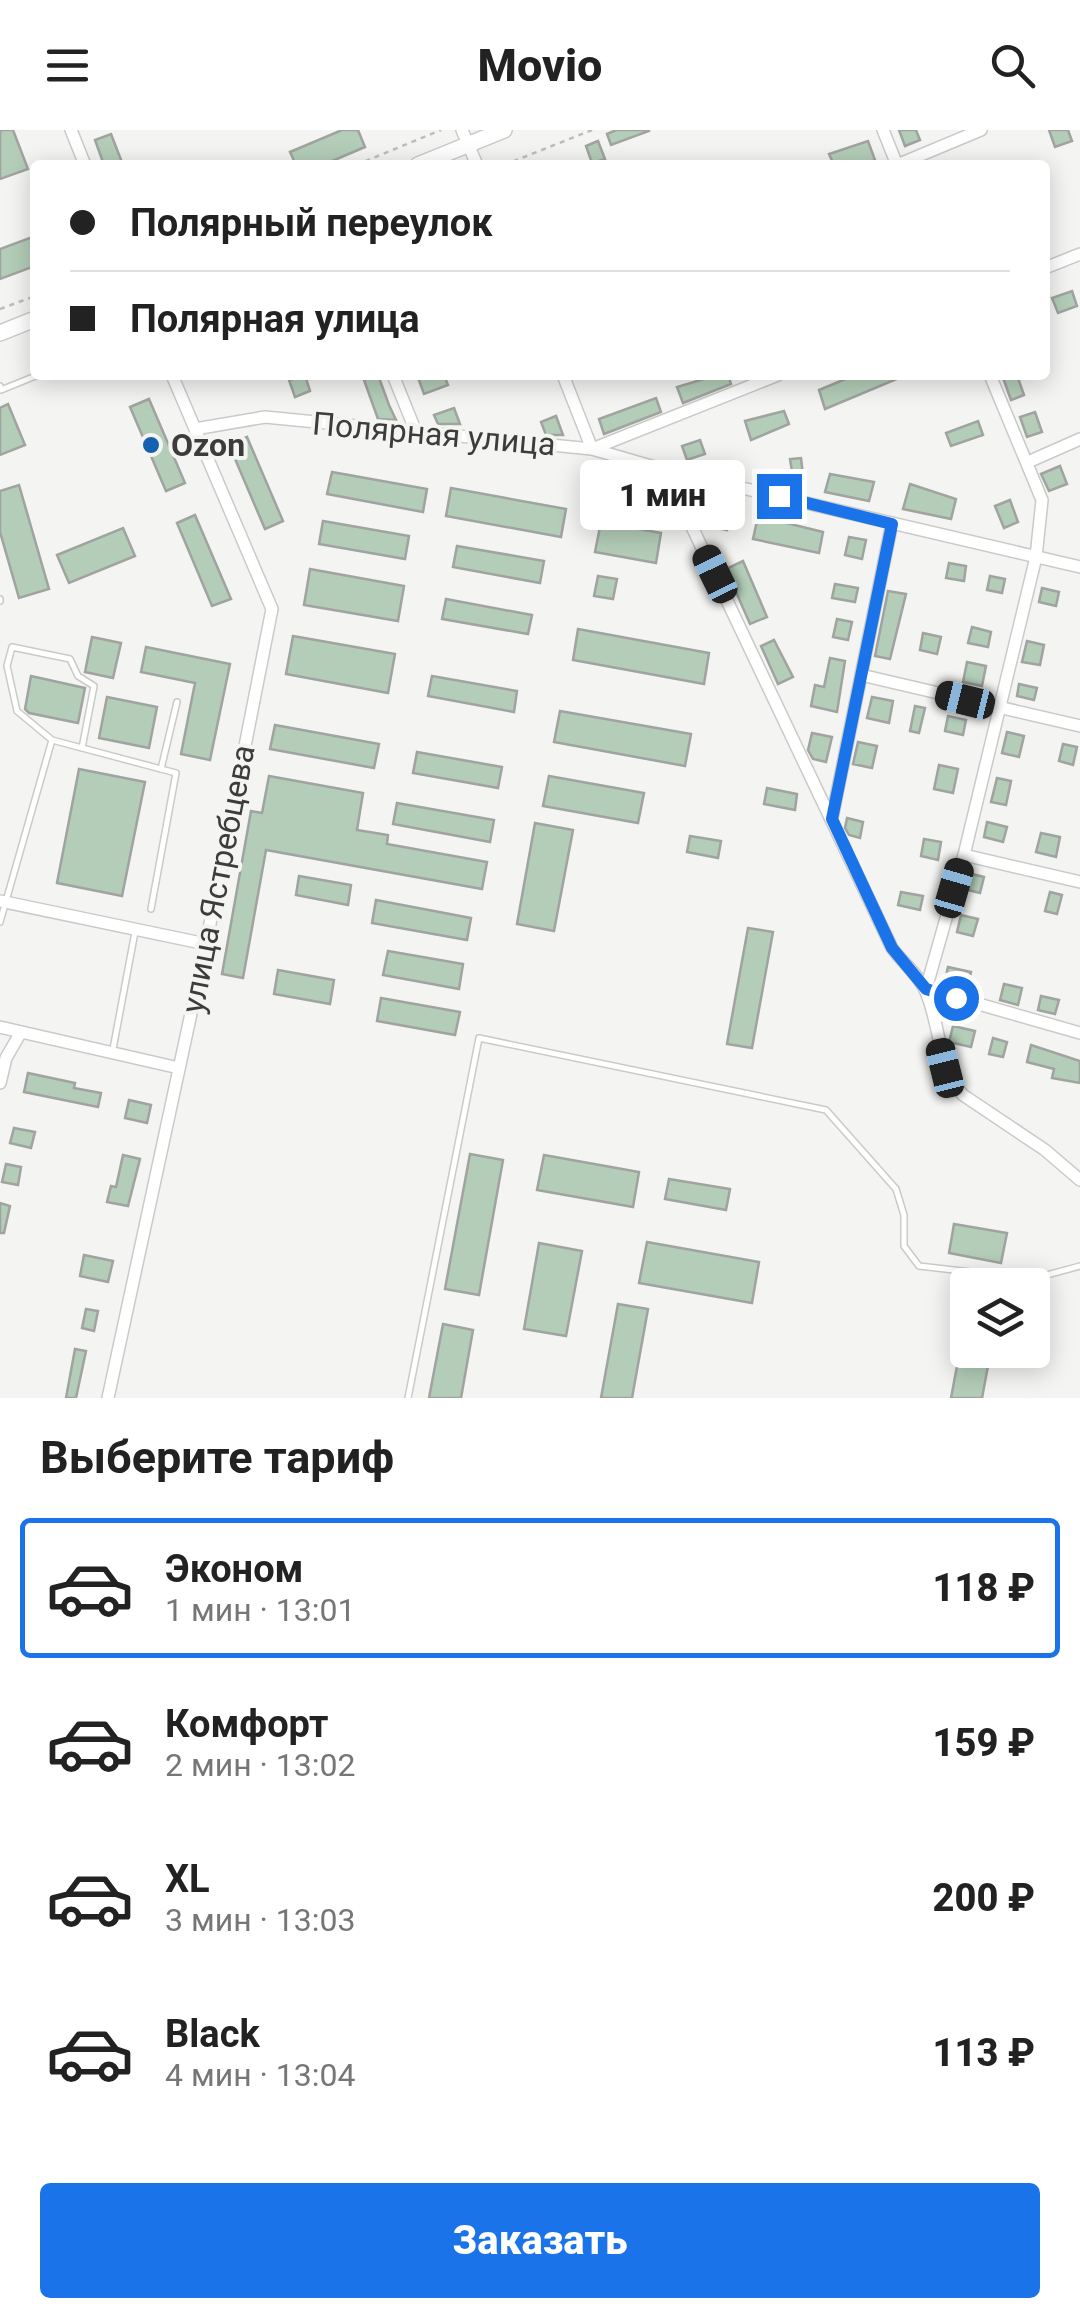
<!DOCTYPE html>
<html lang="ru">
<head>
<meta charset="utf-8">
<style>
  :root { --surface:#fff; --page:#f2f2f2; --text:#222; --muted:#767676; --line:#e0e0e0; --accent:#1a73e8 }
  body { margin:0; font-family:Roboto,sans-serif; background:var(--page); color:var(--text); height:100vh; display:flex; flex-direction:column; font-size:38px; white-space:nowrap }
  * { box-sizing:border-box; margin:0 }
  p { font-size:32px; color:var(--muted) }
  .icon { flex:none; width:55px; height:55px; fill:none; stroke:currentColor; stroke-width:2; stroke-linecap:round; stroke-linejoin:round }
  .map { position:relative; height:1268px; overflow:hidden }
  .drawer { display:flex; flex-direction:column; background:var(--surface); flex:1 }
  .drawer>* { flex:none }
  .hud { position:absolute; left:30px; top:30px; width:1020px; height:220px; border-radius:10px; box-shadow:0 5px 25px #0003; display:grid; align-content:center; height:220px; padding:0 40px; background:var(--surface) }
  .fabs { position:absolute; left:950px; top:1138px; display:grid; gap:20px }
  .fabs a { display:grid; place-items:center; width:100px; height:100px; border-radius:10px; background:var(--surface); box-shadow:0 5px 25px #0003; font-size:50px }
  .end { position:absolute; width:45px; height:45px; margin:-22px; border:12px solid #1a73e8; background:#fff; box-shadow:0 0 0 5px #fff }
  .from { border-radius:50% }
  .bubble { position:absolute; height:70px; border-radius:10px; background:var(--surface); box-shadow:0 5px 25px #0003; font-size:32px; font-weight:800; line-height:70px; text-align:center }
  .car { position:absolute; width:30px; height:60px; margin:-30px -15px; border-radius:12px; box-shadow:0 0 8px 2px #0007; background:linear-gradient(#222 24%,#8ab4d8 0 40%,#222 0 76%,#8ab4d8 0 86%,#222 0) }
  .hud b { display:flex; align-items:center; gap:35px; height:95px; font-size:38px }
  .hud b+b { border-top:2px solid var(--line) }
  .hud i { width:25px; height:25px; background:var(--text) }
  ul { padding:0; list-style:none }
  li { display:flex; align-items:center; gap:30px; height:140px; margin:0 20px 15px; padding:0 20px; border:5px solid transparent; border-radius:10px }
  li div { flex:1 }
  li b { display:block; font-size:38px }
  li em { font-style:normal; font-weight:800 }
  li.active { border-color:var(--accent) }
  li>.icon { width:90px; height:90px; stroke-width:1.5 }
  h2 { padding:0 40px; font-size:45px; line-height:120px }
  .button { display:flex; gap:20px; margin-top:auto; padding:20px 40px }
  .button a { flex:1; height:115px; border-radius:10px; background:var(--accent); color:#fff; font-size:40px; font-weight:800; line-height:115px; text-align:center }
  header { display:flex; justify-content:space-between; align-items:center; height:130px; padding:0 40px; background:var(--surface); font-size:45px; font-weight:800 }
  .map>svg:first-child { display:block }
  .building { fill:#b3cdb8; stroke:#a0a3a0; stroke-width:2.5 }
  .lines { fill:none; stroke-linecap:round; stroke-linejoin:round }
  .lane-casing { stroke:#cacbc8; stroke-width:8 }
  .street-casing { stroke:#cacbc8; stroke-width:14 }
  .secondary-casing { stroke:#cacbc8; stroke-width:18 }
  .path { stroke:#bdbdbb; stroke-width:2.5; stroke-dasharray:5 5; stroke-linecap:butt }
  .lane { stroke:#fff; stroke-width:5 }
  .street { stroke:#fff; stroke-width:11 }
  .secondary { stroke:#fff; stroke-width:15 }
  .route { stroke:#1a73e8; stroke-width:12 }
  .poi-dot { fill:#1660b0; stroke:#f4f5f2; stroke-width:4 }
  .labels { text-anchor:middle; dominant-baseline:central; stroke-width:8; stroke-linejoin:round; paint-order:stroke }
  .street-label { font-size:32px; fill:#3c3c3b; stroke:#f4f5f2 }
  .poi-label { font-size:32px; font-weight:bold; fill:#3c3c3b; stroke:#f4f5f2; text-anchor:start }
</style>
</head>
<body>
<header><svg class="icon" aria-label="menu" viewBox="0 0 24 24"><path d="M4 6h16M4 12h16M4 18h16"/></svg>Movio<svg class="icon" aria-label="search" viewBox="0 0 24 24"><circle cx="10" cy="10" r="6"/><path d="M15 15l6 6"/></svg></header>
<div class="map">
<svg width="1080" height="1268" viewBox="0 0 1080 1268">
  <rect width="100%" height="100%" fill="#f4f5f2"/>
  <g class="building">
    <path d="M 0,0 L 13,0 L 28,39 L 0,49 Z"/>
    <path d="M 342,0 L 358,0 L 365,17 L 323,35 L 296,35 L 290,22 Z"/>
    <path d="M 616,0 L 649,0 L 649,1 L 611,15 L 607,4 Z"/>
    <path d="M 899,0 L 916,0 L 920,10 L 905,16 Z"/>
    <path d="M 1049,0 L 1068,0 L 1072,11 L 1055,17 Z"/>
    <path d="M 111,4 L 123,35 L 104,35 L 95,10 Z"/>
    <path d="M 598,11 L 605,29 L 592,33 L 586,16 Z"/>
    <path d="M 868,11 L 875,30 L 862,35 L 834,35 L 829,24 Z"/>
    <path d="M 35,106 L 35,136 L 0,149 L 0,119 Z"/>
    <path d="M 1072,161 L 1077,176 L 1058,183 L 1052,168 Z"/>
    <path d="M 305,245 L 310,261 L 295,267 L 289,250 Z"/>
    <path d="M 378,245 L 389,275 L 396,290 L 378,289 L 364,250 Z"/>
    <path d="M 417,245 L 444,245 L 448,255 L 424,264 Z"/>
    <path d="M 717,245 L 728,245 L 731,254 L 683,273 L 677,257 Z"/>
    <path d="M 855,245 L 904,245 L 904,246 L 825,279 L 819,260 Z"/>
    <path d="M 1002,245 L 1017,245 L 1024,265 L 1011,270 Z"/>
    <path d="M 656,268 L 661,282 L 604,304 L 599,289 Z"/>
    <path d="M 149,269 L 185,353 L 166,361 L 130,277 Z"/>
    <path d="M 8,274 L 25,315 L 0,325 L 0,278 Z"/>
    <path d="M 454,278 L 460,294 L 438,294 L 434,285 Z"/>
    <path d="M 784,281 L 789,294 L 751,310 L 745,291 Z"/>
    <path d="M 1035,282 L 1042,302 L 1027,307 L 1020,287 Z"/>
    <path d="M 556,286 L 563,305 L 546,305 L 541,292 Z"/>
    <path d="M 978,291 L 983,305 L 951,316 L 946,303 Z"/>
    <path d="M 247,307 L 283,391 L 265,399 L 229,315 Z"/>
    <path d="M 700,310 L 705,324 L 687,330 L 682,316 Z"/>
    <path d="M 801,328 L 804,353 L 794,354 L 790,329 Z"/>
    <path d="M 1060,336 L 1067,354 L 1049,361 L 1041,344 Z"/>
    <path d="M 332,342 L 427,359 L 423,382 L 327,364 Z"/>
    <path d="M 830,344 L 874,352 L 869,371 L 825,362 Z"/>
    <path d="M 910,354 L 956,369 L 951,389 L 903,379 Z"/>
    <path d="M 19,355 L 49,459 L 19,468 L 0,402 L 0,361 Z"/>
    <path d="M 451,358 L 566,379 L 561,407 L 446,386 Z"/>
    <path d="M 1010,370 L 1018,392 L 1004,398 L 995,376 Z"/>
    <path d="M 716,376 L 731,379 L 727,400 L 712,397 Z"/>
    <path d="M 195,385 L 231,469 L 212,476 L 177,393 Z"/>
    <path d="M 758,386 L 823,402 L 819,423 L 753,409 Z"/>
    <path d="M 323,391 L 409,406 L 405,429 L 319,414 Z"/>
    <path d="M 601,392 L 661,403 L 656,433 L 595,422 Z"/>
    <path d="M 123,398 L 135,426 L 69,453 L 57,425 Z"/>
    <path d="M 849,407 L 866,410 L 862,429 L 845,425 Z"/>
    <path d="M 457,416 L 544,431 L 540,453 L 453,437 Z"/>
    <path d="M 743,431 L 767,487 L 750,494 L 726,439 Z"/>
    <path d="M 949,433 L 966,436 L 964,451 L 946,448 Z"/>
    <path d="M 310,439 L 404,456 L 398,491 L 304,475 Z"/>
    <path d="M 598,446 L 617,449 L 613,469 L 594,466 Z"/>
    <path d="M 990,446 L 1005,449 L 1002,463 L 987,460 Z"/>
    <path d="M 835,454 L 858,458 L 855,472 L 832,468 Z"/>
    <path d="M 1042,458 L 1059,462 L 1056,476 L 1039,472 Z"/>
    <path d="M 888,461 L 906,464 L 890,529 L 875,526 Z"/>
    <path d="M 446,469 L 532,485 L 528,504 L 442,489 Z"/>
    <path d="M 837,489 L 852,492 L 848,510 L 833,507 Z"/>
    <path d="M 972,497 L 991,502 L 988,517 L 968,513 Z"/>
    <path d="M 578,499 L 709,523 L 704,554 L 573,530 Z"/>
    <path d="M 923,503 L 941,507 L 937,524 L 920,520 Z"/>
    <path d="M 293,506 L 395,524 L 388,563 L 286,544 Z"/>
    <path d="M 92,507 L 121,513 L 113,548 L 85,542 Z"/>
    <path d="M 774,510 L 793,547 L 778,554 L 761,516 Z"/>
    <path d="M 1027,511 L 1044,515 L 1040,535 L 1022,532 Z"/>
    <path d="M 146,517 L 230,534 L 210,630 L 181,624 L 195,553 L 141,542 Z"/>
    <path d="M 830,528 L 845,531 L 837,582 L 811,576 L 815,555 L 824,557 Z"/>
    <path d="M 967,532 L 986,536 L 982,556 L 963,552 Z"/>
    <path d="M 31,546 L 85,558 L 78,593 L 29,583 L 25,579 Z"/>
    <path d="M 432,546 L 517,561 L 514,582 L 428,566 Z"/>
    <path d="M 1019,554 L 1037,558 L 1034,570 L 1017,566 Z"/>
    <path d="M 107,567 L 157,577 L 149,618 L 99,608 Z"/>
    <path d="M 872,567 L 893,571 L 889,593 L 867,588 Z"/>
    <path d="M 915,576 L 925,578 L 919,603 L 910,601 Z"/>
    <path d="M 560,581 L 691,604 L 685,636 L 554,612 Z"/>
    <path d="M 948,586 L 966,590 L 963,605 L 945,601 Z"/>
    <path d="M 275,595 L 379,614 L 374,638 L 270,619 Z"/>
    <path d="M 1007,602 L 1024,606 L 1019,627 L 1002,623 Z"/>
    <path d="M 812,603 L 832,607 L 826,632 L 813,629 L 808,620 Z"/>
    <path d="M 858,612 L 877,616 L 872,638 L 853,634 Z"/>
    <path d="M 1063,614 L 1077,617 L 1073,635 L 1059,631 Z"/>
    <path d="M 417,622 L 502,637 L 498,658 L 413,643 Z"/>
    <path d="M 939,635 L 958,639 L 953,663 L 934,659 Z"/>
    <path d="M 79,639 L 145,652 L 122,766 L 57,753 Z"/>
    <path d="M 269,646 L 363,663 L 357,700 L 388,705 L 387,714 L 487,732 L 482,759 L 266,720 L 243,848 L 222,844 L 251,681 L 262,683 Z"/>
    <path d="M 549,646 L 644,663 L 638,693 L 543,676 Z"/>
    <path d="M 997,648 L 1011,651 L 1006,675 L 991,672 Z"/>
    <path d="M 767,658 L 797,664 L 795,680 L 764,674 Z"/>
    <path d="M 397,673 L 494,690 L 490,712 L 393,694 Z"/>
    <path d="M 847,688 L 863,692 L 860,708 L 849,705 L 845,698 Z"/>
    <path d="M 987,692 L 1007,697 L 1003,712 L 984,707 Z"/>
    <path d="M 535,693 L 573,700 L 554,801 L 517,794 Z"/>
    <path d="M 1041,703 L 1060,707 L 1056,727 L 1036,722 Z"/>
    <path d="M 690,706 L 721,711 L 718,728 L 687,722 Z"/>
    <path d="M 924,709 L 941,712 L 938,730 L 921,726 Z"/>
    <path d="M 972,744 L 984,747 L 980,763 L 968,760 Z"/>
    <path d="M 299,746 L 351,755 L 348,775 L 296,765 Z"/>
    <path d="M 901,762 L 923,766 L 920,780 L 898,775 Z"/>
    <path d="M 1050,762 L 1062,765 L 1057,784 L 1045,781 Z"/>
    <path d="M 376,770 L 471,788 L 467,810 L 372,793 Z"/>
    <path d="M 961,785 L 978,789 L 973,806 L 957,802 Z"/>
    <path d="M 748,798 L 773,802 L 752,918 L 727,914 Z"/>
    <path d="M 388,821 L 463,834 L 459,859 L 383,845 Z"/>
    <path d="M 948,837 L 971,842 L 967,859 L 944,854 Z"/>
    <path d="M 278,840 L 334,850 L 330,874 L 274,864 Z"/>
    <path d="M 1004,854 L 1022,858 L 1018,875 L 1000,870 Z"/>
    <path d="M 1041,866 L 1059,870 L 1055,884 L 1038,880 Z"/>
    <path d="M 381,868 L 460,882 L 455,905 L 377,891 Z"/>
    <path d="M 953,896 L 975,901 L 971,917 L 949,912 Z"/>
    <path d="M 993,908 L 1007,912 L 1003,927 L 989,924 Z"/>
    <path d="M 1031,915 L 1080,931 L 1080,953 L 1052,948 L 1054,939 L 1027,932 Z"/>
    <path d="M 28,943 L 75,953 L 74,958 L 101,963 L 98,977 L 24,962 Z"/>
    <path d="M 129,970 L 151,975 L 147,993 L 125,988 Z"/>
    <path d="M 14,998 L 35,1002 L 31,1018 L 10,1013 Z"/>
    <path d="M 470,1024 L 503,1030 L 479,1165 L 445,1159 Z"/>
    <path d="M 123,1025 L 140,1029 L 128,1076 L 107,1072 L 111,1056 L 116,1057 Z"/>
    <path d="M 544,1025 L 639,1042 L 633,1077 L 537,1060 Z"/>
    <path d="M 6,1034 L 21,1037 L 18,1055 L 2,1052 Z"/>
    <path d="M 669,1049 L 730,1059 L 726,1080 L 665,1069 Z"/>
    <path d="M 0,1073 L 10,1076 L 4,1103 L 0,1103 Z"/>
    <path d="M 954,1094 L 1007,1103 L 1001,1133 L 949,1123 Z"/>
    <path d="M 647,1112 L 759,1132 L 752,1173 L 639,1153 Z"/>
    <path d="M 539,1113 L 582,1121 L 566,1206 L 524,1199 Z"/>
    <path d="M 84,1125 L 113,1131 L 108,1152 L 80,1146 Z"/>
    <path d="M 618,1174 L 648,1179 L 632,1268 L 601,1268 Z"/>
    <path d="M 86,1179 L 98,1181 L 94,1201 L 82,1198 Z"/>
    <path d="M 443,1194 L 473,1200 L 461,1268 L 429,1268 Z"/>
    <path d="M 75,1219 L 86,1221 L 76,1268 L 66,1268 Z"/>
    <path d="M 960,1220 L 991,1220 L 982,1268 L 951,1268 Z"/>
  </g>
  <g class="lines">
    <defs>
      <g id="lane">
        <path d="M 0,256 L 1,260 L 38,245"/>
        <path d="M 0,469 L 0,471"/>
        <path d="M 52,610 L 17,581 L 7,536 L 12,517 L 70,529 L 78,546 L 94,556 L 82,618"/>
        <path d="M 161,639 L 177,572"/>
        <path d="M 0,792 L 52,610 L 176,643 L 151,779"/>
        <path d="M 113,919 L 135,802"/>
        <path d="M 408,1268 L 479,908 L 826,980 L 896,1059 L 904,1085 L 904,1116 L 919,1136 L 1032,1149 L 1080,1136"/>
      </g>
      <g id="street">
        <path d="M 71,0 L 85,35"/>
        <path d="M 462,0 L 477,35"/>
        <path d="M 883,0 L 897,35 L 981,0"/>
        <path d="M 1045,138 L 1080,124"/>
        <path d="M 393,245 L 416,302"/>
        <path d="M 563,245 L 592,319 L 778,245"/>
        <path d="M 990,245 L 1042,370 L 1036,427 L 964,725 L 926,859 L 1080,903"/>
        <path d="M 195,299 L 265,287 L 592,319 L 665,340 L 1080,437"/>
        <path d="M 1028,332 L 1080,309"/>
        <path d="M 665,340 L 892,818 C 902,832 920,846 926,862 C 941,897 937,935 963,965 L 1045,1020 L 1080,1050"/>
        <path d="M 861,545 L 1080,596"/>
        <path d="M 832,688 L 892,393"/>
        <path d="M 964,725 L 1080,752"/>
        <path d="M 0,771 L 206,814"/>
        <path d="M 0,897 L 179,938"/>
        <path d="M 0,953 L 6,928 L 21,902"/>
        <path d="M 108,1268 L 206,814 L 272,479 L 172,245"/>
      </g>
      <g id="secondary">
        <path d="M 418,35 L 504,0"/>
        <path d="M 0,203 L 35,189"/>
      </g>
    </defs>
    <use href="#lane" class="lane-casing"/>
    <use href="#street" class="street-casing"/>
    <use href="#secondary" class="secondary-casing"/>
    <g class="path">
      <path d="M 356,35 L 441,0"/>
      <path d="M 504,35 L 592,0"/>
      <path d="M 0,179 L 35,166"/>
    </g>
    <use href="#lane" class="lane"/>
    <use href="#street" class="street"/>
    <use href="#secondary" class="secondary"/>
  </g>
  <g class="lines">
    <path class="route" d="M 779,366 L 892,394 L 832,689 L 892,818 L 926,859 L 956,868"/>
  </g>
  <circle class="poi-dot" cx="151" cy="315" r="10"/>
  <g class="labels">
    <g class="street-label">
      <text transform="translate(434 304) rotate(5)">Полярная улица</text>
      <text transform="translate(218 749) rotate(-79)">улица Ястребцева</text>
    </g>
    <g class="poi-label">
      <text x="171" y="315">Ozon</text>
    </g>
  </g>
</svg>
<div class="fabs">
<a><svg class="icon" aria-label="layers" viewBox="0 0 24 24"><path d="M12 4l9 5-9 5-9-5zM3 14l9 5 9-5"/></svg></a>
</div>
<i class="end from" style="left:956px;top:868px"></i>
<i class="end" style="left:779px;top:366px"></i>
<div class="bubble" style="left:580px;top:330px;width:165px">1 мин</div>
<i class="car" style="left:715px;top:444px;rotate:334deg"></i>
<i class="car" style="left:965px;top:570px;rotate:284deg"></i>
<i class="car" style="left:954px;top:758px;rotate:16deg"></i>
<i class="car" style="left:945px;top:938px;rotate:346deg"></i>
<div class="hud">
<b><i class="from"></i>Полярный переулок</b>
<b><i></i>Полярная улица</b>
</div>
</div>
<section class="drawer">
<h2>Выберите тариф</h2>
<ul>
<li class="active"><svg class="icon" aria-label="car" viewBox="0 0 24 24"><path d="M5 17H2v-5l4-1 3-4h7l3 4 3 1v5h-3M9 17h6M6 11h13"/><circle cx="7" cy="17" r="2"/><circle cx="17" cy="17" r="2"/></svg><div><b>Эконом</b><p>1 мин · 13:01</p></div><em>118 ₽</em></li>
<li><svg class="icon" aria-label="car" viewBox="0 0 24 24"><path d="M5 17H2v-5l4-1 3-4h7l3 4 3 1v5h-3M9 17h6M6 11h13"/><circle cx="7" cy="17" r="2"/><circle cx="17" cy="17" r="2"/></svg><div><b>Комфорт</b><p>2 мин · 13:02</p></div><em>159 ₽</em></li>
<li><svg class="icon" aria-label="car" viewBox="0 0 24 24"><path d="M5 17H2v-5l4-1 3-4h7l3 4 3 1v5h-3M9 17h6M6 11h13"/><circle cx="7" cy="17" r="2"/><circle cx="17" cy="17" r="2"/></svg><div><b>XL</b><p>3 мин · 13:03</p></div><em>200 ₽</em></li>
<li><svg class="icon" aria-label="car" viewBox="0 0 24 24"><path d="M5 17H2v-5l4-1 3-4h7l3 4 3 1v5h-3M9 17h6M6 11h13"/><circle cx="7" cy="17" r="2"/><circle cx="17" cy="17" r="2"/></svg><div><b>Black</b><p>4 мин · 13:04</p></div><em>113 ₽</em></li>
</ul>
<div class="button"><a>Заказать</a></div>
</section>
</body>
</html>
